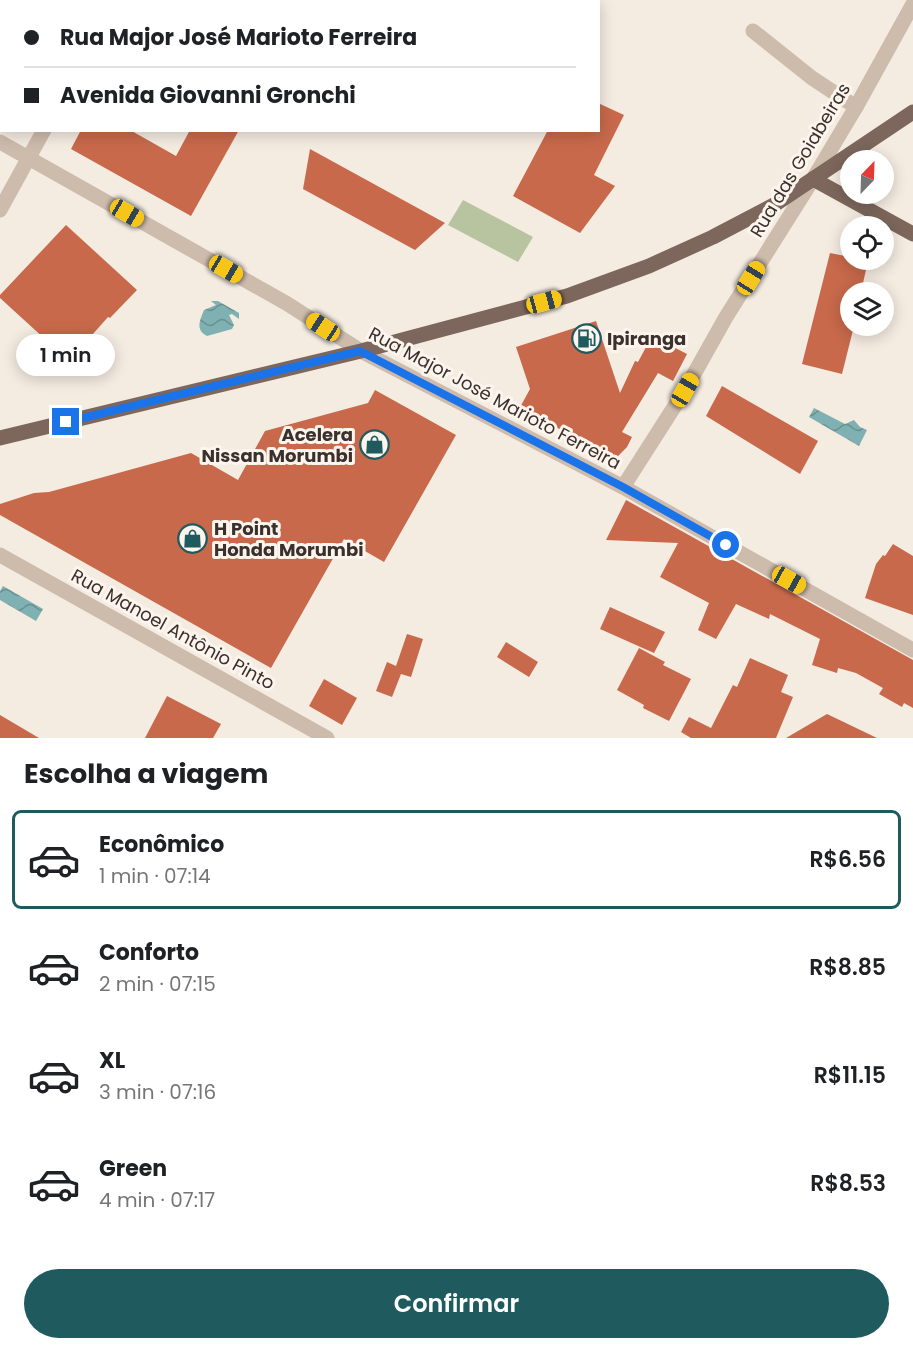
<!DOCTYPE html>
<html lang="pt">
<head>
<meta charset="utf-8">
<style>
  :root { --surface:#fff; --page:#f6f6f6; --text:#202124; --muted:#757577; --line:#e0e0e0; --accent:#1f5a5e }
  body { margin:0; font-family:Poppins,sans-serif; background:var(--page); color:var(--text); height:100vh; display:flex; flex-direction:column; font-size:22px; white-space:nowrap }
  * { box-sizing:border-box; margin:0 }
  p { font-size:20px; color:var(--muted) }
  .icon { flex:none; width:33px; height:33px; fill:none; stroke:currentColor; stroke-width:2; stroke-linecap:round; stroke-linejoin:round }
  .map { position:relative; height:738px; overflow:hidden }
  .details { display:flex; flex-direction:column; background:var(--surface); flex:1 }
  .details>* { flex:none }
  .top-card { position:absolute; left:0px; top:0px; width:600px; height:132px; box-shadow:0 3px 15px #0003; display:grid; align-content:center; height:132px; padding:0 24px; background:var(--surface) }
  .needle { width:39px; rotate:23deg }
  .tools { position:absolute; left:840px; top:150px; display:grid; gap:12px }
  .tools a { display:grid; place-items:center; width:54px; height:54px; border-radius:50%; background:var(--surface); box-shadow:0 3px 15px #0003; font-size:30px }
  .end { position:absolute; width:27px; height:27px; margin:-14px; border:8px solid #1a73e8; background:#fff; box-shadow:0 0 0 3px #fff }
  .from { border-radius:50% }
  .bubble { position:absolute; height:42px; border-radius:21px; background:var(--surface); box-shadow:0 3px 15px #0003; font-size:20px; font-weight:600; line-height:42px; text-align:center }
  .car { position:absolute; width:18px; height:36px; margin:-18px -9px; border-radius:8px; box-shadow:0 0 4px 2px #0007; background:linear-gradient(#f5c518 24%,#345 0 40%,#f5c518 0 76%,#345 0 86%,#f5c518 0) }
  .top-card b { display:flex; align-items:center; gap:21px; height:57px; font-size:22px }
  .top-card b+b { border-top:2px solid var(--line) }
  .top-card i { width:15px; height:15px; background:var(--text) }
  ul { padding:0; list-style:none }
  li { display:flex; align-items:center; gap:18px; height:99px; margin:0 12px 9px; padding:0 12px; border:3px solid transparent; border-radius:9px }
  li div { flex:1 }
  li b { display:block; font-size:22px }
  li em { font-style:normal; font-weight:600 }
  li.current { border-color:var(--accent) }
  li>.icon { width:54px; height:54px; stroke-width:1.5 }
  h2 { padding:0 24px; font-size:27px; line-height:72px }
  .button { display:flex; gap:12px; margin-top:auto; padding:12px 24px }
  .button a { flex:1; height:69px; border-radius:36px; background:var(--accent); color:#fff; font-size:24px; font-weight:600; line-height:69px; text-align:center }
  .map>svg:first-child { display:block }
  .garden { fill:#b8c4a0 }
  .water { fill:url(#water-waves) }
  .building { fill:#c8694b }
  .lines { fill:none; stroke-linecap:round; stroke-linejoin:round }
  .minor { stroke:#cdbbac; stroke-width:15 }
  .primary { stroke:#7d675c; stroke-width:15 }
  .route { stroke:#1a73e8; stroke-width:8 }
  .labels { text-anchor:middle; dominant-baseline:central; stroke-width:6; stroke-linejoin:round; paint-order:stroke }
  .street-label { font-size:18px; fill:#3b302b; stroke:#fbf5ee }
  .poi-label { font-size:18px; font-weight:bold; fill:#3b302b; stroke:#fbf5ee; text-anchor:start }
</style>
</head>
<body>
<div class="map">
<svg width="913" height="738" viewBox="0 0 913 738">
  <defs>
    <pattern id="water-waves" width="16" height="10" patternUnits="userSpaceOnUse" patternTransform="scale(1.5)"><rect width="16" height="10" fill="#7fb0b2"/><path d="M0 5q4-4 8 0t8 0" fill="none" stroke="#699091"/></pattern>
  </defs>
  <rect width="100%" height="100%" fill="#f4ebe1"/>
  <path class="garden" d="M 463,200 L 533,237 L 518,262 L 448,225 Z"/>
  <g class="water">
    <path d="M 211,301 L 218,301 L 239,313 L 239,319 L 232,314 L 229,315 L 234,325 L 232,329 L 207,336 C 195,330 200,320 204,310 L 216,305 Z"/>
    <path d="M 814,408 L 845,424 L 854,420 L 860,427 L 867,430 L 859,446 L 809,417 Z"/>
    <path d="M 3,586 L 43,609 L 36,621 L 0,600 L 0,591 Z"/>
  </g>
  <g class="building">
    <path d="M 598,103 L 624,115 L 594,175 L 615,186 L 580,233 L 513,196 L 548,130 L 598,130 Z"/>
    <path d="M 81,130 L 130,130 L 176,156 L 190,130 L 239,130 L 191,216 L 71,149 Z"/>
    <path d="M 310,149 L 445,223 L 415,250 L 303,189 Z"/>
    <path d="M 66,225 L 137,290 L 110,318 L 108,317 L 69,361 L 0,298 L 0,295 Z"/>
    <path d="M 830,253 L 850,257 L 850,260 L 868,261 L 861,292 L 850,292 L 850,326 L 854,326 L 842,374 L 802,364 Z"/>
    <path d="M 596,321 L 620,393 L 635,361 L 638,362 L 652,336 L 687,354 L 673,381 L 658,373 L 622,432 L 632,437 L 627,447 L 616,458 L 536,417 L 530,418 L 518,411 L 530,389 L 516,347 Z"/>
    <path d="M 722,386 L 818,441 L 800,474 L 706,416 Z"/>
    <path d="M 375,390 L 456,435 L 384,562 L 344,539 L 271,668 L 0,515 L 0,504 L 34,493 L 49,492 L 191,453 L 238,480 L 265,431 L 368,403 Z"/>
    <path d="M 626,500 L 913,660 L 913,708 L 904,703 L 902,707 L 879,694 L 883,688 L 856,673 L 838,668 L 837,673 L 812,665 L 820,639 L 770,614 L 769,619 L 736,604 L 716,639 L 698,630 L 709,603 L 660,577 L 678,543 L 606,540 Z"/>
    <path d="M 893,544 L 913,556 L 913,615 L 865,598 L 876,564 L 883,555 L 885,556 Z"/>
    <path d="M 610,607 L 665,632 L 654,653 L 600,629 Z"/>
    <path d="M 407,634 L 423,639 L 411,677 L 401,674 L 392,697 L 376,691 L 387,662 L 396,666 Z"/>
    <path d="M 506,642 L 538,662 L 529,677 L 497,657 Z"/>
    <path d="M 639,648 L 665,662 L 663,665 L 691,679 L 669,721 L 643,708 L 644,705 L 617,690 Z"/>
    <path d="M 750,658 L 788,675 L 781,692 L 793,697 L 776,738 L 691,738 L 681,732 L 689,717 L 711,728 L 733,685 L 737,687 Z"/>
    <path d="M 324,679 L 357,698 L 342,725 L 309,706 Z"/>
    <path d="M 167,696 L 221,724 L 213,738 L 145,738 Z"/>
    <path d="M 827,714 L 877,738 L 786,738 Z"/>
    <path d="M 0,715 L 39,738 L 0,738 Z"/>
  </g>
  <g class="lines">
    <g class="minor">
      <path d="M 122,2 L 123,0"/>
      <path d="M 753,31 L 812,78 L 856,107"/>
      <path d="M 0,142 L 286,303 L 361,351 L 623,487 L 913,650"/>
      <path d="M 0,210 L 44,130"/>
      <path d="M 623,487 L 685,390 L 726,317 L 813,179 L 856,107 L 913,4"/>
      <path d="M 0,555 L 327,738"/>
    </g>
    <g class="primary">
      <path d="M 813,179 L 913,234"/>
      <path d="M 0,438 L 361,351 L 567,296 L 649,266 L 713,237 L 774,205 L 913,112"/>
    </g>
  </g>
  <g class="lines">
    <path class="route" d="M 66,422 L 360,351 L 623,487 L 726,545"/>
  </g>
  <defs>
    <symbol id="fuel-ring" viewBox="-11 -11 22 22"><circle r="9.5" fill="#fbf5ee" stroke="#1f5a5e" stroke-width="1.5"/><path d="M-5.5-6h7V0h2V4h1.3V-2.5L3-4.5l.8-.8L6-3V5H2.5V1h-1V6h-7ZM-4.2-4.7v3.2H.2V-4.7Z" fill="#1f5a5e"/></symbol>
    <symbol id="shop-ring" viewBox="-11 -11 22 22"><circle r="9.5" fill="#fbf5ee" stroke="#1f5a5e" stroke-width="1.5"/><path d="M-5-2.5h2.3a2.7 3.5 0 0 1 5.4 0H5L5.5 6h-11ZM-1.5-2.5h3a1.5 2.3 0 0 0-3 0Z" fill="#1f5a5e"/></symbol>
  </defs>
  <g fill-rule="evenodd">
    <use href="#fuel-ring" x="570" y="322" width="33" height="33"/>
    <use href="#shop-ring" x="358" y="428" width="33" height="33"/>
    <use href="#shop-ring" x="176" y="522" width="33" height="33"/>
  </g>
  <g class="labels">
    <g class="street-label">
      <text transform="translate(800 160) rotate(-59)">Rua das Goiabeiras</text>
      <text transform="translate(495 398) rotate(28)">Rua Major José Marioto Ferreira</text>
      <text transform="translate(173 629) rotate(29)">Rua Manoel Antônio Pinto</text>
    </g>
    <g class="poi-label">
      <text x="607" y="338">Ipiranga</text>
      <text x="353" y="434" text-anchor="end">Acelera<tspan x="353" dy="21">Nissan Morumbi</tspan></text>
      <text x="214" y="528">H Point<tspan x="214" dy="21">Honda Morumbi</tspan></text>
    </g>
  </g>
</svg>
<div class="tools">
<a><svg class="needle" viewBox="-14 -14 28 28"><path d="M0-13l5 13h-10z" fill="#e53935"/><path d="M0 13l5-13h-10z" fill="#757577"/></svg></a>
<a><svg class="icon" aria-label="locate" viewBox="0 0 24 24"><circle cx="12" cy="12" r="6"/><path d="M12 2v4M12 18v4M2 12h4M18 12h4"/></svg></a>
<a><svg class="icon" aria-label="layers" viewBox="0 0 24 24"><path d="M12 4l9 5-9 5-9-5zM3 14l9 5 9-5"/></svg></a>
</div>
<i class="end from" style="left:726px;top:545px"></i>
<i class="end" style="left:66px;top:422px"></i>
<div class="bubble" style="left:16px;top:334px;width:99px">1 min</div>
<i class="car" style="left:127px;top:213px;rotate:120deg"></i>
<i class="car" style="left:226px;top:269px;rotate:120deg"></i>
<i class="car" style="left:751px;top:278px;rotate:32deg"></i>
<i class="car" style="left:544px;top:302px;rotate:75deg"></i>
<i class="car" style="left:323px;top:327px;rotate:303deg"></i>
<i class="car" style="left:685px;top:390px;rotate:30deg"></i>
<i class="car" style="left:789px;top:580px;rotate:119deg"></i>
<div class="top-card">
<b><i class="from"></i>Rua Major José Marioto Ferreira</b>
<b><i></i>Avenida Giovanni Gronchi</b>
</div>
</div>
<section class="details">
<h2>Escolha a viagem</h2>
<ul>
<li class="current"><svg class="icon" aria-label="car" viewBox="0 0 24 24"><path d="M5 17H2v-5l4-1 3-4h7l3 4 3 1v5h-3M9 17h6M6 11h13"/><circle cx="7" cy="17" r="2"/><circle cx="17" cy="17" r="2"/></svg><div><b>Econômico</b><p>1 min · 07:14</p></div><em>R$6.56</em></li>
<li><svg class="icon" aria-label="car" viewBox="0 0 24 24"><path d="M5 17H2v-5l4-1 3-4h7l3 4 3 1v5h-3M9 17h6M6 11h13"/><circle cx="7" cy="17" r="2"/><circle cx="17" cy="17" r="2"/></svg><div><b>Conforto</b><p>2 min · 07:15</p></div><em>R$8.85</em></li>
<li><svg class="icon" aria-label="car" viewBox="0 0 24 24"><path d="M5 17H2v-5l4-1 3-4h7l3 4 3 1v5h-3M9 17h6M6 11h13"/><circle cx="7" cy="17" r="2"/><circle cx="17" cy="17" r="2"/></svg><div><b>XL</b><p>3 min · 07:16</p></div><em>R$11.15</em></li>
<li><svg class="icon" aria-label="car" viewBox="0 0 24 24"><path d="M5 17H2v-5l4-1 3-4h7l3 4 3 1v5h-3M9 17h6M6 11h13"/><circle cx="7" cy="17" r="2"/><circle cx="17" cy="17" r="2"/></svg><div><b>Green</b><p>4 min · 07:17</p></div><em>R$8.53</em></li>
</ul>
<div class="button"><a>Confirmar</a></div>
</section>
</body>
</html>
